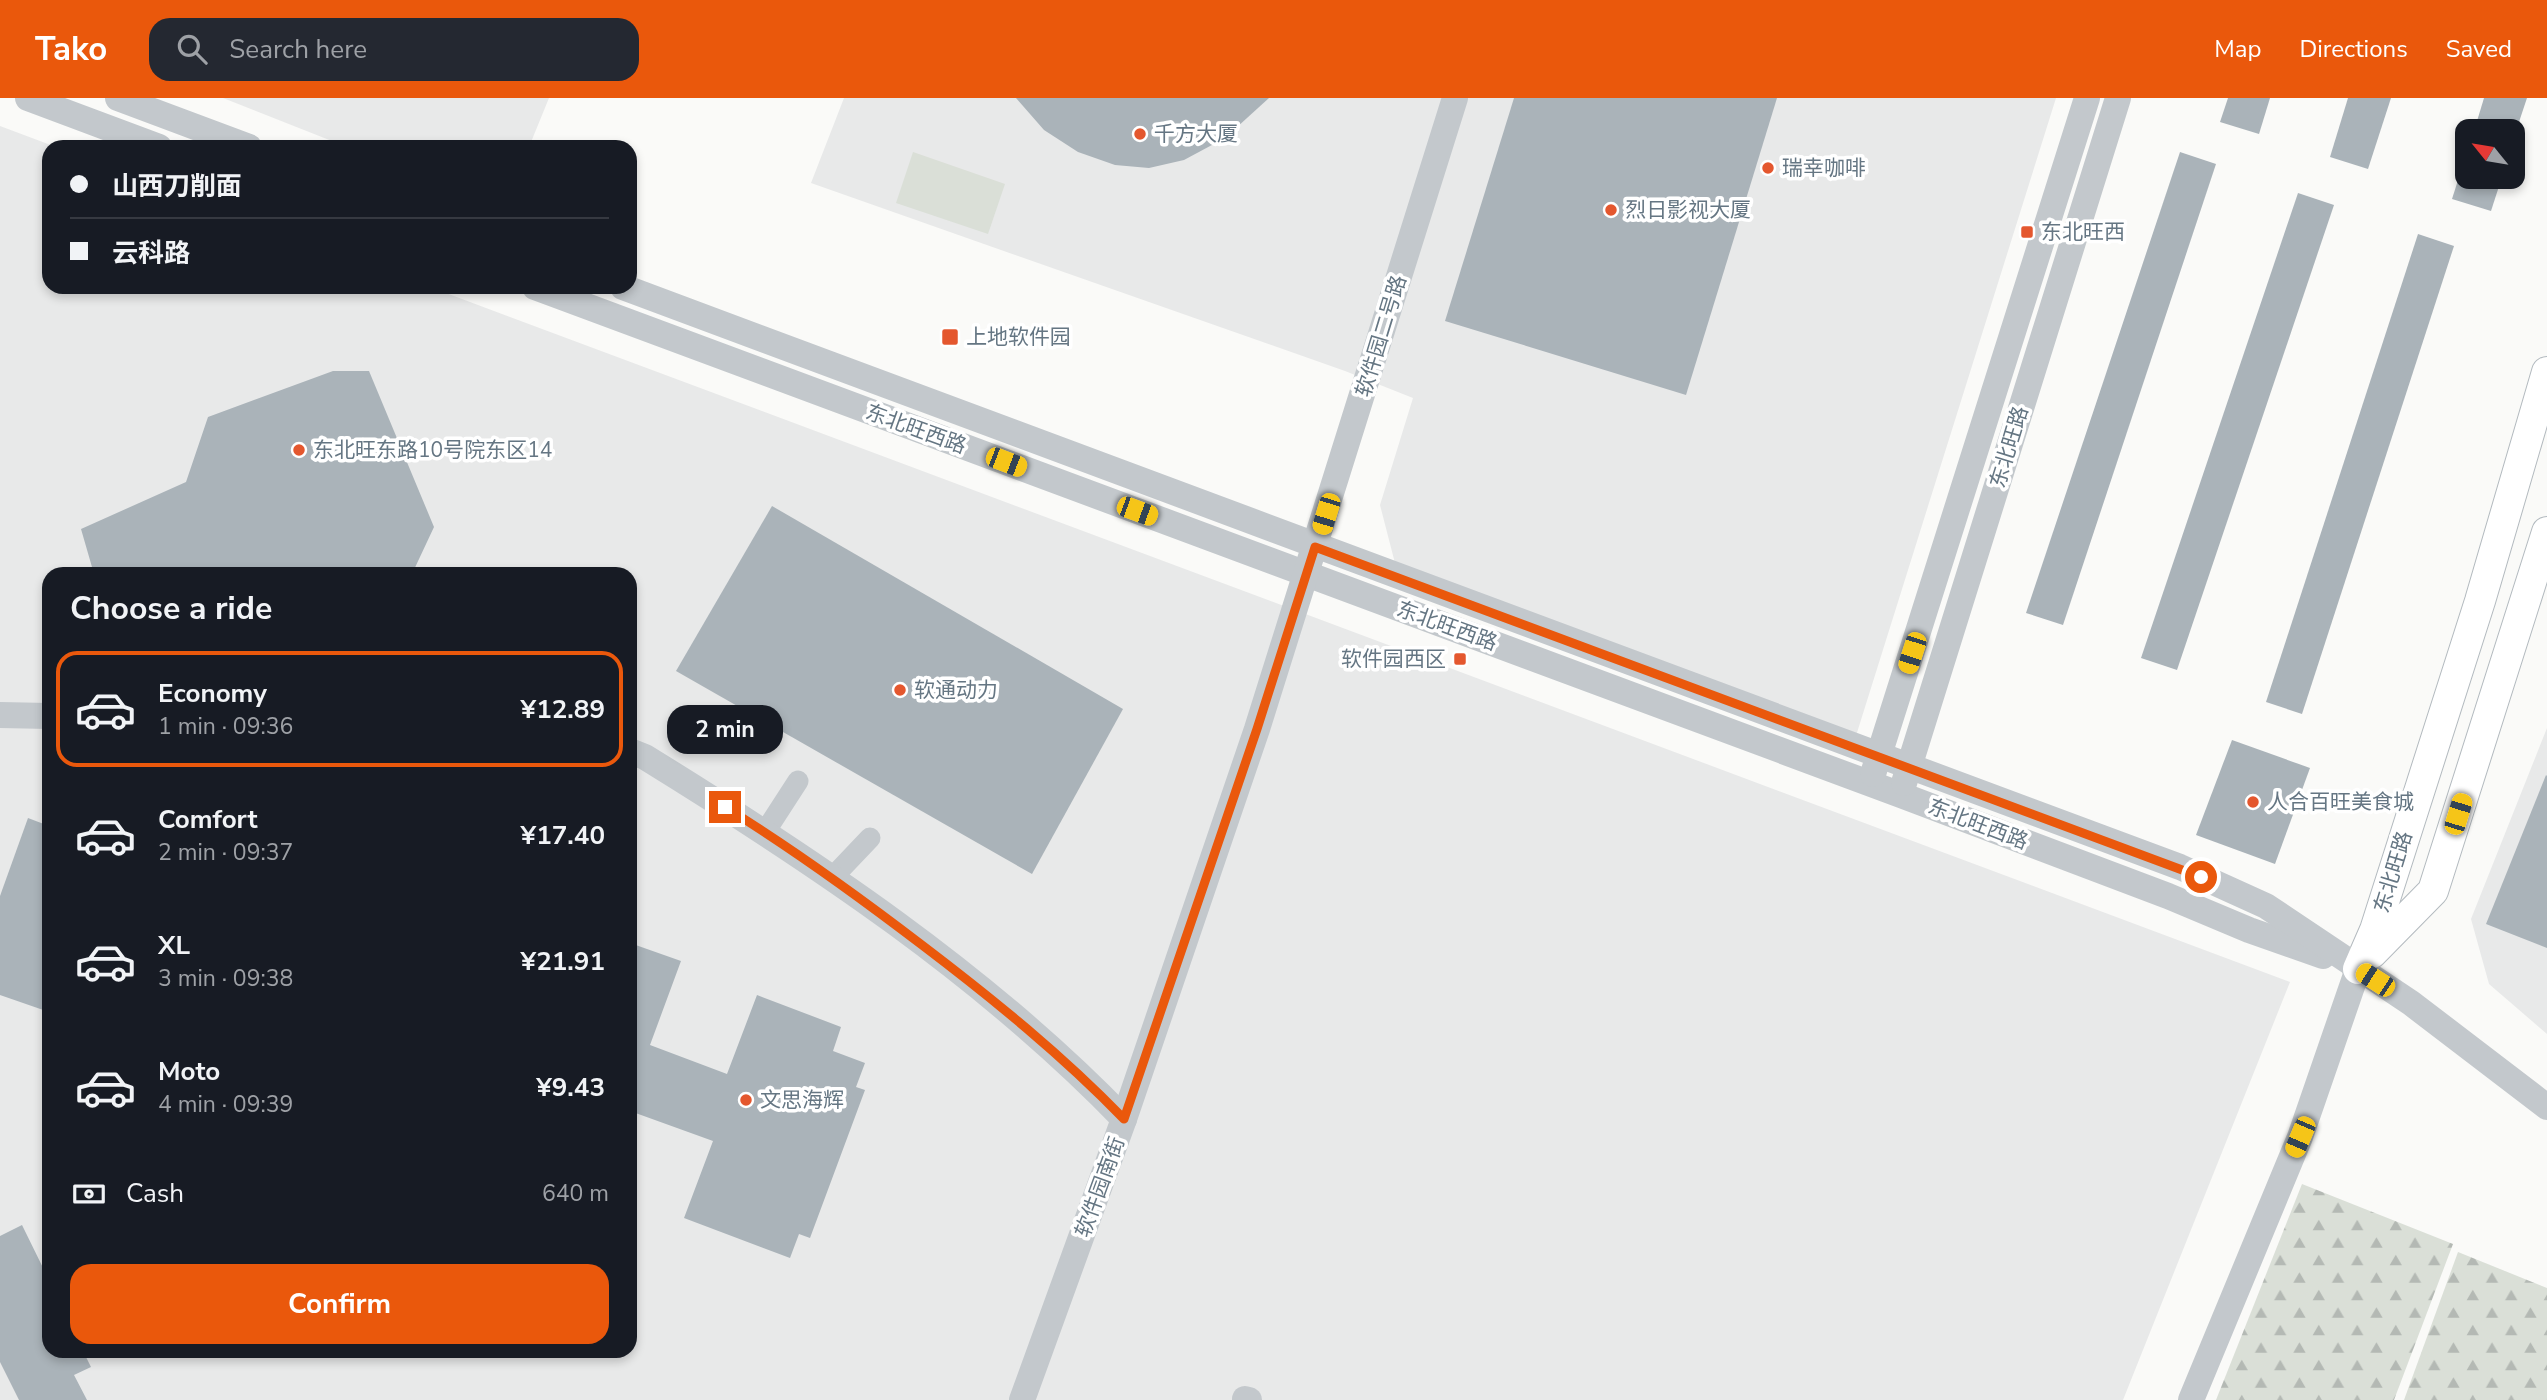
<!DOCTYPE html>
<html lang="en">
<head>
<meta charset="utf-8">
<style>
  :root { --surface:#171b24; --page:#242831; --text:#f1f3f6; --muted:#9ea1a6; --line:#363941; --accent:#ea580c }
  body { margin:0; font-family:"Nunito Sans","Noto Sans SC",sans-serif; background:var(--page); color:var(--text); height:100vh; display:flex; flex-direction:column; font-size:26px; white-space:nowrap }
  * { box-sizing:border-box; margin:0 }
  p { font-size:23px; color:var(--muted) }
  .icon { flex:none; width:38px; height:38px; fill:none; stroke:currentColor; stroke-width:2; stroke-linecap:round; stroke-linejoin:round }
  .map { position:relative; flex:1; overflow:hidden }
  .sheet { position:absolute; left:42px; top:469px; width:595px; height:791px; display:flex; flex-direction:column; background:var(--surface); border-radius:21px; box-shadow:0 4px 10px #0003 }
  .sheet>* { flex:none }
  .guide { position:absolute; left:42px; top:42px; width:595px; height:154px; border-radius:21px; box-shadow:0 4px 10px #0003; display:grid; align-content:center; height:154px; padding:0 28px; background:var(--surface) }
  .needle { width:46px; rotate:300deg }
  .tools { position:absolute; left:2455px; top:21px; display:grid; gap:14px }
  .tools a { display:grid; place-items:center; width:70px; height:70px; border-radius:14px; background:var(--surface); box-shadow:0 4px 10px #0003; font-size:35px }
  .end { position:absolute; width:32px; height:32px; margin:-16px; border:9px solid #ea580c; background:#fff; box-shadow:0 0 0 4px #fff }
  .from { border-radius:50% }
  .bubble { position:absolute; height:49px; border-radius:21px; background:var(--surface); box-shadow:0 4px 10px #0003; font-size:23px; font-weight:700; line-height:49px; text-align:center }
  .car { position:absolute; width:21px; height:42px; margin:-21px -10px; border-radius:9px; box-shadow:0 0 5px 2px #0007; background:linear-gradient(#f5c518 24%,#345 0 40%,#f5c518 0 76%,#345 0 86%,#f5c518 0) }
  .guide b { display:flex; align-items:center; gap:24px; height:66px; font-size:26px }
  .guide b+b { border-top:2px solid var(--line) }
  .guide i { width:18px; height:18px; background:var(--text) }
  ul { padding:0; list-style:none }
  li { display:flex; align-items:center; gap:21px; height:116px; margin:0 14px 10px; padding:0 14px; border:4px solid transparent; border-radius:21px }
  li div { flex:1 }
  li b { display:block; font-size:26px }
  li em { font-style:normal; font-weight:700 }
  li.active { border-color:var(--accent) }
  li>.icon { width:63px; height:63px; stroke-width:1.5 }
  h2 { padding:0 28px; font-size:32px; line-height:84px }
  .pay { display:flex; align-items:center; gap:18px; height:77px; padding:0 28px; font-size:26px }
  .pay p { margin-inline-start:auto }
  .cta { display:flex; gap:14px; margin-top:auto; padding:14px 28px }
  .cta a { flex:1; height:80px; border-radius:21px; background:var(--accent); color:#fff; font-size:28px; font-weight:700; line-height:80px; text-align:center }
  header { display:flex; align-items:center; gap:42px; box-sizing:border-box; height:98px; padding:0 35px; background:var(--accent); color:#fff }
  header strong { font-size:33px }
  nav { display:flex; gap:38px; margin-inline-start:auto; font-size:24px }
  .search { width:490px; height:63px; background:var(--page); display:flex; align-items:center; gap:18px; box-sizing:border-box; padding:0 24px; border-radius:21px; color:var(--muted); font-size:26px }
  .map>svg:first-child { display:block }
  .built { fill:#e8e9e9; fill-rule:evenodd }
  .grass { fill:#dadfd7 }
  .forest { fill:url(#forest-firs) }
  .building { fill:#aab3b9 }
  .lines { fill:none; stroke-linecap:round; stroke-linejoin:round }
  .secondary-casing { stroke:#b3babf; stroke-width:32 }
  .minor { stroke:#c3c8cc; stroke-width:21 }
  .tertiary { stroke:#c3c8cc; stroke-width:26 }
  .secondary { stroke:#fff; stroke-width:30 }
  .route { stroke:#ea580c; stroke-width:9 }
  .poi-dot { fill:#e4572e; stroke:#fff; stroke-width:2.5 }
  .labels { text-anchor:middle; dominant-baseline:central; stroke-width:7; stroke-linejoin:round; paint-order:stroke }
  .poi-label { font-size:21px; fill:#657683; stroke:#fff; text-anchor:start }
  .street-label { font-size:21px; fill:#657683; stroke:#fff }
</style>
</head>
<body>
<header>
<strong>Tako</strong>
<div class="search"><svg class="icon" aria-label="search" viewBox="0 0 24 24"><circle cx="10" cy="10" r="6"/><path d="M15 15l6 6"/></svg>Search here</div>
<nav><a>Map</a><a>Directions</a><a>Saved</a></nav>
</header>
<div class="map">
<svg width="2547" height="1302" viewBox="0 0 2547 1302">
  <defs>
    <pattern id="forest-firs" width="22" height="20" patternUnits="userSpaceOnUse" patternTransform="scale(1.75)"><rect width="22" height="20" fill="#dadfd7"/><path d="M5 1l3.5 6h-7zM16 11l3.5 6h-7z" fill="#b4b9b4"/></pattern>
  </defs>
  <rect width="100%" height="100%" fill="#fafaf8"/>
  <g class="built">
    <path d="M 223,0 L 549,0 L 529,49 L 347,49 Z"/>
    <path d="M 844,0 L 2056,0 L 1855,641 L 1396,469 L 1380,407 L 1413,300 L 1345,273 L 811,85 Z"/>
    <path d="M 0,28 L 56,49 L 49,49 L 49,189 L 430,189 L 2290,884 L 2123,1302 L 0,1302 ZM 49,476 L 630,476 L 630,1253 L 49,1253 Z"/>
    <path d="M 2547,630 L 2547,936 L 2489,886 L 2471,821 Z"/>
  </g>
  <path class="grass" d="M 913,54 L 1005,86 L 988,136 L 896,105 Z"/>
  <g class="forest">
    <path d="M 2302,1086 L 2453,1146 L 2394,1302 L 2216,1302 Z"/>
    <path d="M 2458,1154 L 2547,1190 L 2547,1302 L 2404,1302 Z"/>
  </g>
  <g class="building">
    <path d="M 1016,0 L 1269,0 L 1225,40 L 1184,62 L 1149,70 L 1115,67 L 1078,54 L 1044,32 Z"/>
    <path d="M 1514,0 L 1777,0 L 1686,297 L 1445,223 Z"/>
    <path d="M 2228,0 L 2270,0 L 2259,36 L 2220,24 Z"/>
    <path d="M 2348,0 L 2391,0 L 2368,71 L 2330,59 Z"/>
    <path d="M 2484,0 L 2527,0 L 2516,33 L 2474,33 Z"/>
    <path d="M 2180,54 L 2216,66 L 2063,527 L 2026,515 Z"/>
    <path d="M 2459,79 L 2502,79 L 2491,113 L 2452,101 Z"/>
    <path d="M 2298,95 L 2334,107 L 2177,572 L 2141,560 Z"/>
    <path d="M 2418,136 L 2454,148 L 2302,616 L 2266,604 Z"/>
    <path d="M 333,273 L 369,273 L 434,429 L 412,476 L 94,476 L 81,431 L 186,384 L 208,319 Z"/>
    <path d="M 772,408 L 1123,611 L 1032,776 L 676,573 Z"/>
    <path d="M 2232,642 L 2310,670 L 2275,766 L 2196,737 Z"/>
    <path d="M 2546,677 L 2547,678 L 2547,850 L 2486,826 Z"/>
    <path d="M 28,720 L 49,728 L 49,914 L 0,897 L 0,798 Z"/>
    <path d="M 630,845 L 681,863 L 650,947 L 727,976 L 757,897 L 841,929 L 833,953 L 865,965 L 856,989 L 865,992 L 810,1140 L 799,1136 L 790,1160 L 684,1120 L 713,1043 L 630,1013 Z"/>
    <path d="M 22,1127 L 49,1182 L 49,1253 L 83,1253 L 91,1269 L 74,1277 L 87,1302 L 19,1302 L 0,1264 L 0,1138 Z"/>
  </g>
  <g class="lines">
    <defs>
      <g id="secondary">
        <path d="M 2372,855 L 2433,793 L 2547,434"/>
        <path d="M 2358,871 L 2375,832 L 2480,503 L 2547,274"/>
      </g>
    </defs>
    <use href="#secondary" class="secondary-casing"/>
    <g class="minor">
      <path d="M 765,734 L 798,683"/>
      <path d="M 832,780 L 870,740"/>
    </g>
    <g class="tertiary">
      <path d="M 28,0 L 159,49"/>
      <path d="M 118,0 L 249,49"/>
      <path d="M 535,189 L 1901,697 L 2168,798 L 2249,832 L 2323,858"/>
      <path d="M 623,189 L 2180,769 L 2266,808 L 2411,905 L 2547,1009"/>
      <path d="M 0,617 L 49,618"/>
      <path d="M 630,653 L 645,659 C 815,764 985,877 1124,1021"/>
      <path d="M 1873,676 L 2087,0"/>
      <path d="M 1904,685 L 2118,0"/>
      <path d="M 1245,1301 L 1249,1302"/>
      <path d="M 1022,1302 L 1124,1021 L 1257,631 L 1455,0"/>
      <path d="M 2191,1302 L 2300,1039 L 2358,871"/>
    </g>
    <use href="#secondary" class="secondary"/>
  </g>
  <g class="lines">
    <path class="route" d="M 725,709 C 793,751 858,798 922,847 C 993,901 1062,957 1124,1021 L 1257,631 L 1315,449 L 2201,779"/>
  </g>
  <g class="poi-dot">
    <circle cx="1140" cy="36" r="7"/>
    <circle cx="1768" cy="70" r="7"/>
    <circle cx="1611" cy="112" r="7"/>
    <rect x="2020" y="127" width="14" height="14" rx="3.5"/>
    <rect x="941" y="230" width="18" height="18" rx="3.5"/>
    <circle cx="299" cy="352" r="7"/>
    <rect x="1453" y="554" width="14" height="14" rx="3.5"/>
    <circle cx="900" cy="592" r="7"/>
    <circle cx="2253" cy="704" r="7"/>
    <circle cx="746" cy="1002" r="7"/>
  </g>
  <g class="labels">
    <g class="poi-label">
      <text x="1154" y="36">千方大厦</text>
      <text x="1782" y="70">瑞幸咖啡</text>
      <text x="1625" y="112">烈日影视大厦</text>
      <text x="2041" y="134">东北旺西</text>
      <text x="966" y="239">上地软件园</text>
      <text x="313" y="352">东北旺东路10号院东区14</text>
      <text x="1446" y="561" text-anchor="end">软件园西区</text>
      <text x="914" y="592">软通动力</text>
      <text x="2267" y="704">人合百旺美食城</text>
      <text x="760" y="1002">文思海辉</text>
    </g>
    <g class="street-label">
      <text transform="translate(1381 238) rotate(-73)">软件园二号路</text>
      <text transform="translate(916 331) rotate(20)">东北旺西路</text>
      <text transform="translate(2009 349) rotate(-73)">东北旺路</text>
      <text transform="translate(1447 528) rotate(20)">东北旺西路</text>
      <text transform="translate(1978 726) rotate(21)">东北旺西路</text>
      <text transform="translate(2393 774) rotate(-73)">东北旺路</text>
      <text transform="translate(1100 1089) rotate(-70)">软件园南街</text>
    </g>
  </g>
</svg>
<div class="tools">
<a><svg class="needle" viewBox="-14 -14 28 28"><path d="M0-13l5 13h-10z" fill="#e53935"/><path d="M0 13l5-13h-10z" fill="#9ea1a6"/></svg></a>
</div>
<i class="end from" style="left:2201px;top:779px"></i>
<i class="end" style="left:725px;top:709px"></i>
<div class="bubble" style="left:667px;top:607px;width:116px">2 min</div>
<i class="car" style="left:1006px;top:364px;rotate:111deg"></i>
<i class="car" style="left:1137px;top:413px;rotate:110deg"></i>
<i class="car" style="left:1326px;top:416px;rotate:197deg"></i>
<i class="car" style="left:1912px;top:555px;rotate:198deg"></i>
<i class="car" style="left:2458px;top:716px;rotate:17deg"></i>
<i class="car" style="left:2375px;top:882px;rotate:303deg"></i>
<i class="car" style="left:2300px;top:1039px;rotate:203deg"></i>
<div class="guide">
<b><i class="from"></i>山西刀削面</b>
<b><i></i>云科路</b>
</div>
<section class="sheet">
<h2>Choose a ride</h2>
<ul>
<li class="active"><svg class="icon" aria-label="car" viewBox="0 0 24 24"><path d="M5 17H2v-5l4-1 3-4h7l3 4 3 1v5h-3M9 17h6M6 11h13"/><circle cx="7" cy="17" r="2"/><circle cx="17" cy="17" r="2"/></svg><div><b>Economy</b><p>1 min · 09:36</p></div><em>¥12.89</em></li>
<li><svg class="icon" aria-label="car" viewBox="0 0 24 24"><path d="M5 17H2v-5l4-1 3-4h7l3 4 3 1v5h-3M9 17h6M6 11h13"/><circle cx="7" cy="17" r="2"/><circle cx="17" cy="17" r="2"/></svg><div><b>Comfort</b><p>2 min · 09:37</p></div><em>¥17.40</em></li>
<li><svg class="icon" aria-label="car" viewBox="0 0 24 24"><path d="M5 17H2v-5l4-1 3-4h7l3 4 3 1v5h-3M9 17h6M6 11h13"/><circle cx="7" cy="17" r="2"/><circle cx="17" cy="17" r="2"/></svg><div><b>XL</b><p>3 min · 09:38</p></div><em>¥21.91</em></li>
<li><svg class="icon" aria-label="car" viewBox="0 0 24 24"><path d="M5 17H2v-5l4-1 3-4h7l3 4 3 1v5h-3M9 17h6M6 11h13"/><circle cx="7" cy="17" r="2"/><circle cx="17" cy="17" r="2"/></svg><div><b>Moto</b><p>4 min · 09:39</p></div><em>¥9.43</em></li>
</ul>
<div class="pay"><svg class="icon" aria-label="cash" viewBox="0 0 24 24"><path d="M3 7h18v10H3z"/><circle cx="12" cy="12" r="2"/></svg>Cash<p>640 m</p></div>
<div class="cta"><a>Confirm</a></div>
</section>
</div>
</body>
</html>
